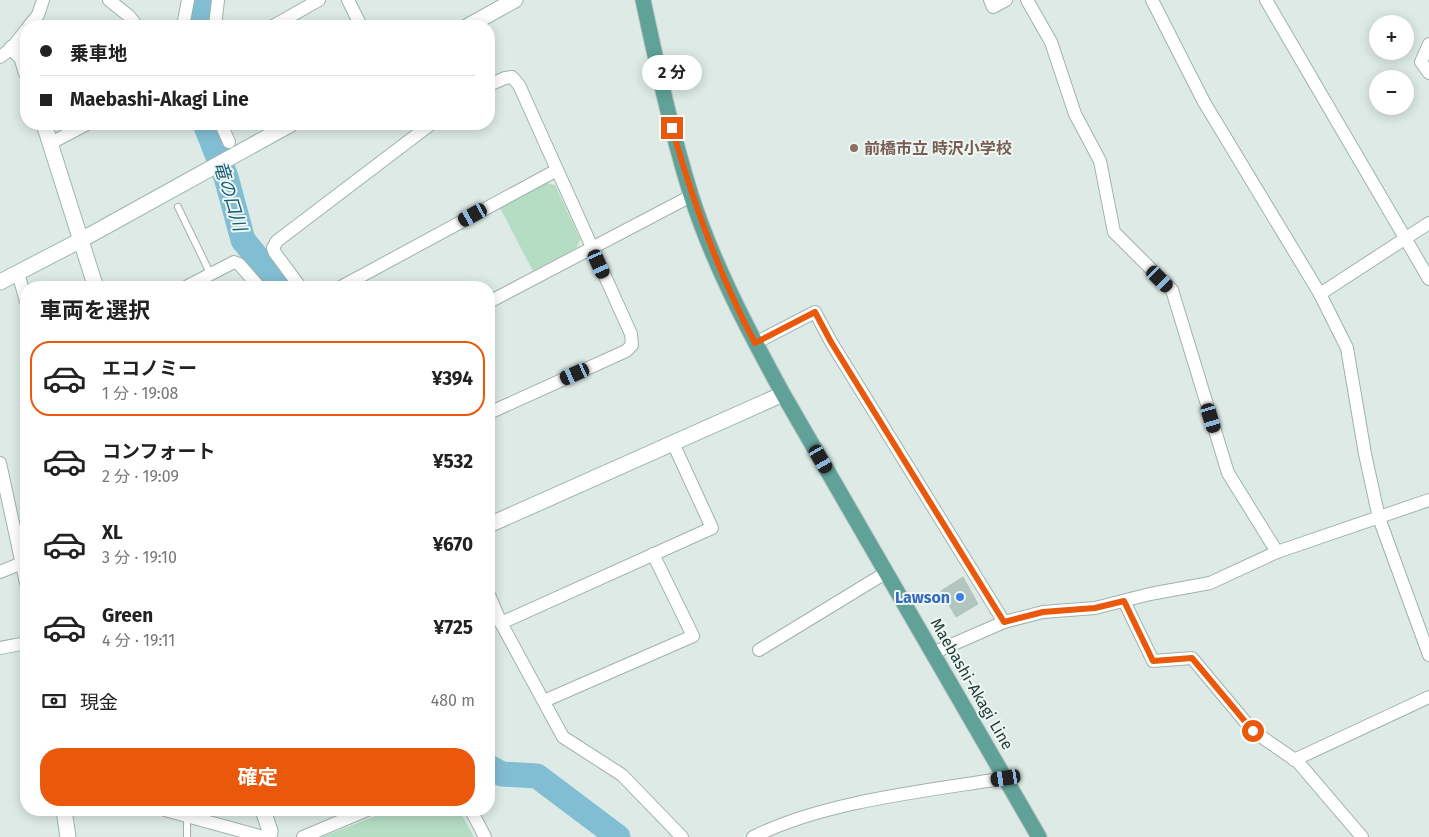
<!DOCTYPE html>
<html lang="ja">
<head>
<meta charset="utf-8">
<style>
  :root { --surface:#fff; --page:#f2f2f2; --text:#222; --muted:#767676; --line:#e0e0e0; --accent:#ea580c }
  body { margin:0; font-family:"Fira Sans","Noto Sans JP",sans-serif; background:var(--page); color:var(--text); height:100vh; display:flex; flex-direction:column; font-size:19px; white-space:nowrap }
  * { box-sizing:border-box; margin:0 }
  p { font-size:16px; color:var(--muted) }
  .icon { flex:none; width:28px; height:28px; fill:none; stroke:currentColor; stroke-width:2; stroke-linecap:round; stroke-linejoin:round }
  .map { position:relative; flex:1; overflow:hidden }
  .details { position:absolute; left:20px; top:281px; width:475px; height:535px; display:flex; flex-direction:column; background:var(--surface); border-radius:20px; box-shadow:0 2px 12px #0003 }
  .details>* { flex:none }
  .hud { position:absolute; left:20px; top:20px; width:475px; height:110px; border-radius:20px; box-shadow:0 2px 12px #0003; display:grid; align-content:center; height:110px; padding:0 20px; background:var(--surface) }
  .fabs { position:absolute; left:1369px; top:15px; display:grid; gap:10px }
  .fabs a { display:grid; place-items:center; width:45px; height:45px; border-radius:50%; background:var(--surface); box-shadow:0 2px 12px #0003; font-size:25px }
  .end { position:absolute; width:22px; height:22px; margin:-11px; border:6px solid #ea580c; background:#fff; box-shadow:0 0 0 2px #fff }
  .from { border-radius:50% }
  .bubble { position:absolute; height:35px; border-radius:18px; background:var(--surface); box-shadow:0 2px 12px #0003; font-size:16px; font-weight:700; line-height:35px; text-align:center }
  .car { position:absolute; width:15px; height:30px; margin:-15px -8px; border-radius:6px; box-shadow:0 0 4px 1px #0007; background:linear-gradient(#222 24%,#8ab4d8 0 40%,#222 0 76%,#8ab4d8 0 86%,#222 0) }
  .hud b { display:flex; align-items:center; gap:18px; height:48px; font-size:19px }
  .hud b+b { border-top:1px solid var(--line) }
  .hud i { width:12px; height:12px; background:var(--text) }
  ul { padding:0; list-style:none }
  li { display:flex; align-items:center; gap:15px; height:75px; margin:0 10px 8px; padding:0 10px; border:2px solid transparent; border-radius:20px }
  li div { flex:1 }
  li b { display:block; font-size:19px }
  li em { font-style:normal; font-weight:700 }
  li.active { border-color:var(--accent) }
  li>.icon { width:45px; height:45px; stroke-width:1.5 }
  h2 { padding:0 20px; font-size:22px; line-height:60px }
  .pay { display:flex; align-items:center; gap:12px; height:55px; padding:0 20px; font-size:19px }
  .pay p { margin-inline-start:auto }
  .action { display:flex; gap:10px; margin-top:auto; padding:10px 20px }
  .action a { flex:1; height:58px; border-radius:20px; background:var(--accent); color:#fff; font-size:20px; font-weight:700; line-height:58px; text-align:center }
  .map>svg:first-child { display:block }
  .green { fill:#b5ddc4 }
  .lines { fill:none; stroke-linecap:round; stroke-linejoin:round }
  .river { stroke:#82bed3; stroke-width:25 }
  .building { fill:#b3c5bf; stroke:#b0c4bd }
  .lane-casing { stroke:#a0b2ad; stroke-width:8 }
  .street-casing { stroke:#a0b2ad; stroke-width:14 }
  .secondary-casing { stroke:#9cb6af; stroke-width:17 }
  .primary-casing { stroke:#bcc4c2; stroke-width:17 }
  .lane { stroke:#fff; stroke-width:6 }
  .street { stroke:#fff; stroke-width:12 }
  .secondary { stroke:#fff; stroke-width:15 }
  .primary { stroke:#60a298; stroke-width:15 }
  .route { stroke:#ea580c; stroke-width:6 }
  .education-dot { fill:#8d6e63; stroke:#eef7f3; stroke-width:2 }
  .shop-dot { fill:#3f7fe0; stroke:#eef7f3; stroke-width:2 }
  .labels { text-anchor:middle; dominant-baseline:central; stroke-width:4; stroke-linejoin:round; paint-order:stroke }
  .education-label { font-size:16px; font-weight:bold; fill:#785e54; stroke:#eef7f3; text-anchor:start }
  .shop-label { font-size:16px; font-weight:bold; fill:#366cbe; stroke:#eef7f3; text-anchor:end }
  .street-label { font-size:16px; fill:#1e3a35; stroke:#eef7f3 }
  .water-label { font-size:18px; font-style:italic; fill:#175d78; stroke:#eef7f3 }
</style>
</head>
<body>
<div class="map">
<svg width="1429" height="837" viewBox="0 0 1429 837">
  <rect width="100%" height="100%" fill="#ddeae6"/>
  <g class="green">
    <path d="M 547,183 L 555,185 L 580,239 L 577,248 L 533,271 L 500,208 Z"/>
    <path d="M 391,810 L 459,810 L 474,837 L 322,837 Z"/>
  </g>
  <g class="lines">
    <g class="river">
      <path d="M 199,26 L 203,0"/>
      <path d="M 205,124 L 226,177 L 243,240 L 282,288"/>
      <path d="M 489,767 L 502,774 L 537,776 L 618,837"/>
    </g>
  </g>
  <path class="building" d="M 963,577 L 978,604 L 956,617 L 941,591 Z"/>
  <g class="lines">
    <defs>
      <g id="lane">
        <path d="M 178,207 L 210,273"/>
        <path d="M 187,816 L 187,837"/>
      </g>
      <g id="street">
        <path d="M 109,0 L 129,16 L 137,26"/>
        <path d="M 348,0 L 361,26"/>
        <path d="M 990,0 L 993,7 L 1006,0"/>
        <path d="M 1027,0 L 1051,42 L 1075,114 L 1100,161 L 1114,232 L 1172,290 L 1228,473 L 1277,552"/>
        <path d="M 1152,0 L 1204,102 L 1320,294 L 1347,348 L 1365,454 L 1379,518 L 1429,655"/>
        <path d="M 1266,0 L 1429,279"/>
        <path d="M 29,26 L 38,15 L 43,0"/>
        <path d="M 183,26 L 188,0"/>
        <path d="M 215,26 L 218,0"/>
        <path d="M 273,26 L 319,0"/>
        <path d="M 1429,44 L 1421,62 L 1429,73"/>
        <path d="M 0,57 L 12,48 L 26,30"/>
        <path d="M 489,85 L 505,78 L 512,77 L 519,85 L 631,334 L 632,345 L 626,351 L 489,413"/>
        <path d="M 221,124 L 229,142"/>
        <path d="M 51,143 L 87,124"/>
        <path d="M 18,273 L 26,301"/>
        <path d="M 184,288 L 234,262 L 239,264 L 260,288"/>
        <path d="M 301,288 L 275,253 L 273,248 L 277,241 L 431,124"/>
        <path d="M 339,288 L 557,170"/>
        <path d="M 1320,294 L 1429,223"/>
        <path d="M 489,302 L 691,196"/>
        <path d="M 755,343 L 815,312 L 831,342 L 1004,622"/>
        <path d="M 0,463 L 26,583"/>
        <path d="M 0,572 L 22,563"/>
        <path d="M 489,595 L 501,623 L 563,737 L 622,775 L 682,837"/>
        <path d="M 1124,601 L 1153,661 L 1192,658 L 1253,731 L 1298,762 L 1362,837"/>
        <path d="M 501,623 L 712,528 L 673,443"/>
        <path d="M 0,648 L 26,643"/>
        <path d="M 759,650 L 887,572"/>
        <path d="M 933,653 L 1004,622 L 1043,612 L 1095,608 L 1150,594 L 1210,583 L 1277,552 L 1429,500"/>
        <path d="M 544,701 L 693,636 L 653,554"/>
        <path d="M 1294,760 L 1429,697"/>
        <path d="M 165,810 L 263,837"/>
        <path d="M 471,810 L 485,837"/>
        <path d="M 303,837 L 367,810"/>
        <path d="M 753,837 C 825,801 926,791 1006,778"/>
      </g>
      <g id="secondary">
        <path d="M 468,26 L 515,0"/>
        <path d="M 12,48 L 22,58 L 26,72"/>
        <path d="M 44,124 L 96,288"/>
        <path d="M 0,282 L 81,240 L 291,124"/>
        <path d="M 489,525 L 783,394"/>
        <path d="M 64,810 L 68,837"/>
        <path d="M 263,810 L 270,831 L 269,837"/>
      </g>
      <path id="primary" d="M 643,0 C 657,65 671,131 691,195 C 713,264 748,330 783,394 L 1039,837"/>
    </defs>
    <use href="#lane" class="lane-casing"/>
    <use href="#street" class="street-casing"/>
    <use href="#secondary" class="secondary-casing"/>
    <use href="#primary" class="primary-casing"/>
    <use href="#lane" class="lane"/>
    <use href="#street" class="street"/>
    <use href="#secondary" class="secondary"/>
    <use href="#primary" class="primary"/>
  </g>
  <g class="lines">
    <path class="route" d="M 672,128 C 693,202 719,275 755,343 L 815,312 L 831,342 L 1004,622 L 1043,612 L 1095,608 L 1124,601 L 1153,661 L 1192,658 L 1253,731"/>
  </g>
  <circle class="education-dot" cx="854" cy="148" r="5"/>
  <circle class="shop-dot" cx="960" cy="597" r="5"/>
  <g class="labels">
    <g class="education-label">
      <text x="864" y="148">前橋市立 時沢小学校</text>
    </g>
    <g class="shop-label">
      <text x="950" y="597">Lawson</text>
    </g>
    <g class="street-label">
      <text transform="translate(972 684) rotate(60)">Maebashi-Akagi Line</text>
    </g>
    <g class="water-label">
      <text transform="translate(230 196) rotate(73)">竜の口川</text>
    </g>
  </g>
</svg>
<div class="fabs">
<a>+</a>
<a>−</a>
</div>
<i class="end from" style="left:1253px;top:731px"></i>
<i class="end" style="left:672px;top:128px"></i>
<div class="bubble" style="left:642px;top:55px;width:60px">2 分</div>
<i class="car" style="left:473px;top:215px;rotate:241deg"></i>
<i class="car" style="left:599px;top:264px;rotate:156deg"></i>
<i class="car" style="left:1160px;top:279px;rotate:135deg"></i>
<i class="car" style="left:575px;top:374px;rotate:246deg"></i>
<i class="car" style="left:1211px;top:418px;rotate:163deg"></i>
<i class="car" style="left:821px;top:459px;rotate:150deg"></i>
<i class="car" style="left:1006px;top:778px;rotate:261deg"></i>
<div class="hud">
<b><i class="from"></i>乗車地</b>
<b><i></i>Maebashi-Akagi Line</b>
</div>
<section class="details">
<h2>車両を選択</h2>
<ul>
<li class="active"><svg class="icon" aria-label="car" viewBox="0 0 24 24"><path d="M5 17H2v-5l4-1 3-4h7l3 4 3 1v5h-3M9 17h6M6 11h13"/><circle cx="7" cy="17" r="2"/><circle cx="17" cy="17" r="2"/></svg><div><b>エコノミー</b><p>1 分 · 19:08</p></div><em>¥394</em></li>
<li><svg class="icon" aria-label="car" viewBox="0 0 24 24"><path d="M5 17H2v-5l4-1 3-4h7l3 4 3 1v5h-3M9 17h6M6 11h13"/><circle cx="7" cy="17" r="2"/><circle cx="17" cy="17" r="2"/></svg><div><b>コンフォート</b><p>2 分 · 19:09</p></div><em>¥532</em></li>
<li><svg class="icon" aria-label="car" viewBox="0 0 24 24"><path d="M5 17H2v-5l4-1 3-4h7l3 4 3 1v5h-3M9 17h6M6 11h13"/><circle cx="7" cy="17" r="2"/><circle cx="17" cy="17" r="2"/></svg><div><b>XL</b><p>3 分 · 19:10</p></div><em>¥670</em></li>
<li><svg class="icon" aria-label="car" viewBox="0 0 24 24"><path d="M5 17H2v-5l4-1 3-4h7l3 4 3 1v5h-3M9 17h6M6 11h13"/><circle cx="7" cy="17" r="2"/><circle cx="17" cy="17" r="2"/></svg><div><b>Green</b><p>4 分 · 19:11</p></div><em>¥725</em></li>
</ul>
<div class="pay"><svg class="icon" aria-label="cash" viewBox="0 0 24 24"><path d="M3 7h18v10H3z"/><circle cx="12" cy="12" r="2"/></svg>現金<p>480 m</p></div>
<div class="action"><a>確定</a></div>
</section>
</div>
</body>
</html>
